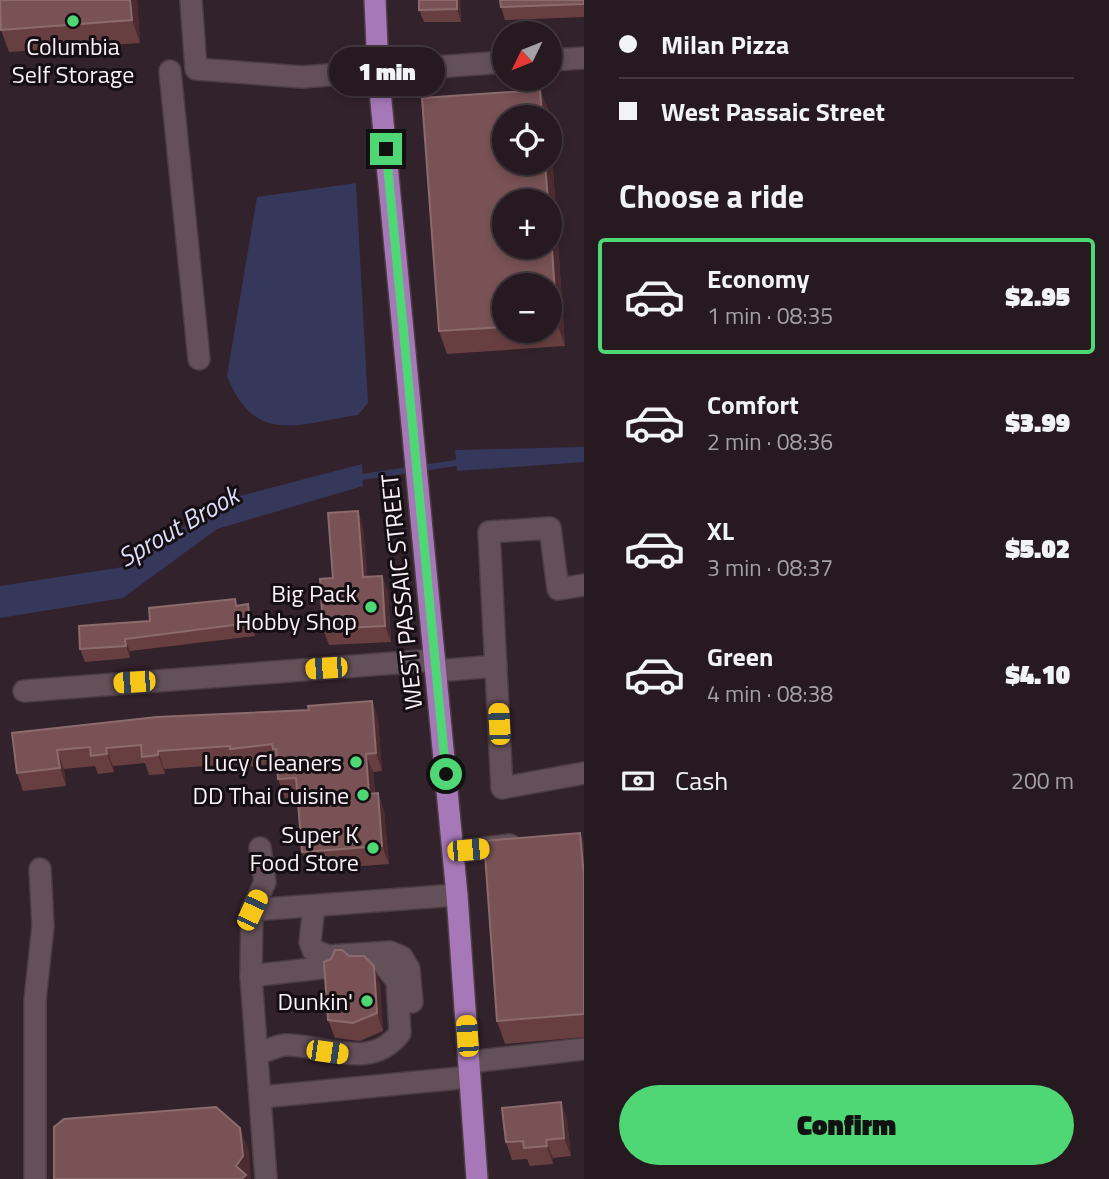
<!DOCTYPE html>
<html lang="en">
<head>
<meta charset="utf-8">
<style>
  :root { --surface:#261a20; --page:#32272d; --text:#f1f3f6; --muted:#a4a1a5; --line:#42383e; --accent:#4fd675 }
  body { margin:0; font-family:"Titillium Web",sans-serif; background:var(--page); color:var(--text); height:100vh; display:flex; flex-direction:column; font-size:26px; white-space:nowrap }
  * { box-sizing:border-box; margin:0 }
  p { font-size:23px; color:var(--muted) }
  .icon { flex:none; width:38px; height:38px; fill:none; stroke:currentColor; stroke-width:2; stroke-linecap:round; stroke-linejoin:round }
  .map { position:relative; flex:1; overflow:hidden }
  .panel { display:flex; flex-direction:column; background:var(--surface); width:525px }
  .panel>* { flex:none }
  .hud { display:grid; align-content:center; height:154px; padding:0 35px; background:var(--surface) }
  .needle { width:46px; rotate:227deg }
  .controls { position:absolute; left:492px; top:21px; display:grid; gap:14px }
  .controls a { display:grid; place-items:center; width:70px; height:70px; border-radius:50%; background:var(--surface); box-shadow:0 4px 10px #0003,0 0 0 2px var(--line); font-size:35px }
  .end { position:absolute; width:32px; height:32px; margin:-16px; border:9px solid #4fd675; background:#111; box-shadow:0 0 0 4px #111 }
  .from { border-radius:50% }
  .bubble { position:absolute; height:49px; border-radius:24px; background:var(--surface); box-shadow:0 4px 10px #0003,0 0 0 2px var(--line); font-size:23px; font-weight:800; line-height:49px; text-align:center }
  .car { position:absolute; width:21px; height:42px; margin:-21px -10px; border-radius:9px; box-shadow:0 0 5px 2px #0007; background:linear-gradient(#f5c518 24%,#345 0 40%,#f5c518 0 76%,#345 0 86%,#f5c518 0) }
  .hud b { display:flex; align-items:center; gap:24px; height:66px; font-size:26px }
  .hud b+b { border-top:2px solid var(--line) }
  .hud i { width:18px; height:18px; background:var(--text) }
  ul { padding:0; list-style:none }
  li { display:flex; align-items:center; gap:21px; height:116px; margin:0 14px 10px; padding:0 21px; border:4px solid transparent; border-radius:7px }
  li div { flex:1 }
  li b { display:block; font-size:26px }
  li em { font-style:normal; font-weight:800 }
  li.current { border-color:var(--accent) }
  li>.icon { width:63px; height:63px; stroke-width:1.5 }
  h2 { padding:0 35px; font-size:32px; line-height:84px }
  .pay { display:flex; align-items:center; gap:18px; height:77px; padding:0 35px; font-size:26px }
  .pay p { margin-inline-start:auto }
  .cta { display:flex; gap:14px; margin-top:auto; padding:14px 35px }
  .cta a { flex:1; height:80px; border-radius:42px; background:var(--accent); color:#111; font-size:28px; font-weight:800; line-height:80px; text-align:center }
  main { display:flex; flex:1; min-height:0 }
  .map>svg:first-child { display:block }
  .water { fill:#35375b }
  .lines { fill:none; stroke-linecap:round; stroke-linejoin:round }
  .stream { stroke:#35375b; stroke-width:6 }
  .minor-casing { stroke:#4c3d45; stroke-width:24 }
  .major-casing { stroke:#4c3d45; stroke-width:24 }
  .minor { stroke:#635059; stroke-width:21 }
  .major { stroke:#a778b8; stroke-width:21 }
  .wall { fill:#683f41; fill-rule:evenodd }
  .shaded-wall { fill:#4c2c30 }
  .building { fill:#785254; stroke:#8c6b6d; stroke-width:2 }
  .route { stroke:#4fd675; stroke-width:9 }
  .poi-dot { fill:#4fd675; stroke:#150e12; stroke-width:2.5 }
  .labels { text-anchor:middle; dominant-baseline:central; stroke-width:6; stroke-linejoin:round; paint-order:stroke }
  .poi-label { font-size:24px; fill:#fbf0f5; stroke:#150e12; text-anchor:end }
  .street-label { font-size:24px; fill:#fbf0f5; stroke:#150e12 }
  .water-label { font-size:26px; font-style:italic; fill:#dbdef9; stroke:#150e12 }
</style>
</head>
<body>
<main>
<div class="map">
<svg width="584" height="1179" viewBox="0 0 584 1179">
  <rect width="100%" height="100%" fill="#32222b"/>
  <g class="water">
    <path d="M 356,183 L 368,403 L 358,415 C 297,424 255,446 227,376 L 257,197 Z"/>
    <path d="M 584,447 L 584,462 L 457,471 L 455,450 Z"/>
    <path d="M 362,464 L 363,486 L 217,529 L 123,598 L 0,618 L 0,586 L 123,567 L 224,500 Z"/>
  </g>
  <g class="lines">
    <path class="stream" d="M 355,478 L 456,463"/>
    <defs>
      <g id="minor">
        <path d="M 191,0 L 196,69 L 302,77 L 504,62"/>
        <path d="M 550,60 L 584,58"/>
        <path d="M 170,71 L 199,359"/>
        <path d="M 584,585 L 558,589 L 550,528 L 489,532 L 502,788 L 584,773"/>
        <path d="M 436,671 L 496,666"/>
        <path d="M 24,691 L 435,660"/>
        <path d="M 260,848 L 265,882 L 252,910 L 251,976 L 266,1179"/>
        <path d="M 453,852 L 510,845"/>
        <path d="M 314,906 L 310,942 L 313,950 L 328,956 L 390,952 L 402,957 L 409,969 L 412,1002"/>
        <path d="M 252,910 L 457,895"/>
        <path d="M 251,976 L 329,967"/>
        <path d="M 258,1054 C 266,1051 276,1046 285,1045 C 323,1044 371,1072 400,1033 L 397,981 L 380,960 L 360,962"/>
        <path d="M 469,1062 L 584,1049"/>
        <path d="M 262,1097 L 470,1077"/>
        <path d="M 35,1179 L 35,1000 L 43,926 L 40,869"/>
      </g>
      <path id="major" d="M 375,0 L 378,70 L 457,895 L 477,1179"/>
    </defs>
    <use href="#minor" class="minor-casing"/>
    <use href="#major" class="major-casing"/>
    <use href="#minor" class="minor"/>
    <use href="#major" class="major"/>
  </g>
  <g class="wall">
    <path d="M 0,0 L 137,0 L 140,43 L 9,52 L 1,30 Z"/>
    <path d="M 461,0 L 461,22 L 424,22 L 419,10 Z"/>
    <path d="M 584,0 L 584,17 L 505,20 L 501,7 Z"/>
    <path d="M 540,90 L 549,112 L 550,163 L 550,126 L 565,346 L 447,354 L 439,331 ZM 504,285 L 550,285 L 550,331 L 504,331 Z"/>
    <path d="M 358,511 L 363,528 L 367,576 L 382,576 L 388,592 L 391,642 L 329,645 L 323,629 L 333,578 Z"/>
    <path d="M 235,599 L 237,606 L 248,604 L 252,617 L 255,636 L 130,651 L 130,658 L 85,662 L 80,649 L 150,621 Z"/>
    <path d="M 372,701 L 378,719 L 382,771 L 373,772 L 375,793 L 378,793 L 384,811 L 389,864 L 309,870 L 302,852 L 298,797 L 285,798 L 278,779 L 277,763 L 237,768 L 236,764 L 164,769 L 165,774 L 149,775 L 145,763 L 113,766 L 114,772 L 98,774 L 95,766 L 64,769 L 66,786 L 23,791 L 17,773 L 12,733 L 309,710 Z"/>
    <path d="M 584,843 L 584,1037 L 505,1044 L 497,1021 Z"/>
    <path d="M 380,984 L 383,1031 L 360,1041 L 335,1038 L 328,1020 Z"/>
    <path d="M 561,1102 L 567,1120 L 571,1156 L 553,1158 L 553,1164 L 530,1166 L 527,1159 L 512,1160 L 506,1142 Z"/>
  </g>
  <g class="shaded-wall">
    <path d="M 130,0 L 137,0 L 140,43 L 132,20 Z"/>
    <path d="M 457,0 L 461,0 L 461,22 L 457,9 Z"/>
    <path d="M 540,90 L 549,112 L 549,117 L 542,117 Z"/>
    <path d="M 550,126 L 565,346 L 557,323 L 550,219 L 550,201 L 548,201 L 545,163 L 550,163 Z"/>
    <path d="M 358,511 L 363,528 L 369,593 L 363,577 Z"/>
    <path d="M 382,576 L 388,592 L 391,642 L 385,626 Z"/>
    <path d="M 248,604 L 252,617 L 255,636 L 250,623 Z"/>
    <path d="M 125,639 L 130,651 L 130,658 L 126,646 Z"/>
    <path d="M 372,701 L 378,719 L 382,771 L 376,753 Z"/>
    <path d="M 106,748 L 113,766 L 114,772 L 107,754 Z"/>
    <path d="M 57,750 L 64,769 L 66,786 L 60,768 Z"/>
    <path d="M 158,751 L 164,769 L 165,774 L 158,755 Z"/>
    <path d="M 366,754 L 373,772 L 376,812 L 369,794 Z"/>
    <path d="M 378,793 L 384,811 L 389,864 L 382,846 Z"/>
    <path d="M 580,833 L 584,843 L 584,876 Z"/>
    <path d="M 374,966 L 380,984 L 383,1031 L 377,1013 Z"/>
    <path d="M 561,1102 L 567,1120 L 571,1156 L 564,1138 Z"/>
    <path d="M 240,1128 L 249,1151 L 251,1179 L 241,1179 L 236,1166 Z"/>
    <path d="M 546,1140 L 553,1158 L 553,1164 L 547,1146 Z"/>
  </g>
  <g class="building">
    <path d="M 0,0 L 130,0 L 132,20 L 1,30 Z"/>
    <path d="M 419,0 L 457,0 L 457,9 L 419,10 Z"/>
    <path d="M 500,0 L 584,0 L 584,4 L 501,7 Z"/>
    <path d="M 540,90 L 542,117 L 504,117 L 504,163 L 545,163 L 548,201 L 504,201 L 504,247 L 550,247 L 550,219 L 557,323 L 550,324 L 550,285 L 504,285 L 504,327 L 439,331 L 422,98 Z"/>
    <path d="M 358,511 L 363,577 L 382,576 L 385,626 L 323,629 L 320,579 L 333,578 L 328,513 Z"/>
    <path d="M 235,599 L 236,606 L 248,604 L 250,623 L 125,639 L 126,646 L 80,649 L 79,626 L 150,621 L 149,608 Z"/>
    <path d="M 372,701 L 376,753 L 366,754 L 369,794 L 378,793 L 382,846 L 302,852 L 296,778 L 278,779 L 276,749 L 273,749 L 272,744 L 230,749 L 230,746 L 158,751 L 158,755 L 142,757 L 141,745 L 106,748 L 107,754 L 91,756 L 90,747 L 57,750 L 60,768 L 17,773 L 12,733 L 157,717 L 309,710 L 308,706 Z"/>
    <path d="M 580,833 L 584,876 L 584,1014 L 497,1021 L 484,841 Z"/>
    <path d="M 335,950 L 342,950 L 349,956 L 364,956 L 374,966 L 377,1013 L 353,1023 L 328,1020 L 324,962 L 331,959 Z"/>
    <path d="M 561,1102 L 564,1138 L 546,1140 L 547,1146 L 524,1148 L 523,1141 L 506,1142 L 502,1108 Z"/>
    <path d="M 216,1107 L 240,1128 L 243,1156 L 236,1166 L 246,1175 L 241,1179 L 54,1179 L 54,1127 L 64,1119 Z"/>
  </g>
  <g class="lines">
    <path class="route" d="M 386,149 L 446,774"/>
  </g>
  <g class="poi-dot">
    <circle cx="73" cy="21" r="7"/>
    <circle cx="371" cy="607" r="7"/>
    <circle cx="356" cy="762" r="7"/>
    <circle cx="363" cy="795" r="7"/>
    <circle cx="373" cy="848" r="7"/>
    <circle cx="367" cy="1001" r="7"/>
  </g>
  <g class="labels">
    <g class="poi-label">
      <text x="73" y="46" text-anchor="middle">Columbia<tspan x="73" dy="28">Self Storage</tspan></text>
      <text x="357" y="593">Big Pack<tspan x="357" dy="28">Hobby Shop</tspan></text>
      <text x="342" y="762">Lucy Cleaners</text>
      <text x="349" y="795">DD Thai Cuisine</text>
      <text x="359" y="834">Super K<tspan x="359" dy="28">Food Store</tspan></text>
      <text x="353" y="1001">Dunkin'</text>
    </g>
    <g class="street-label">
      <text transform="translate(401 592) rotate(-96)">WEST PASSAIC STREET</text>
    </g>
    <g class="water-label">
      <text transform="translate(178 526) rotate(-30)">Sprout Brook</text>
    </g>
  </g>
</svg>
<div class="controls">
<a><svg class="needle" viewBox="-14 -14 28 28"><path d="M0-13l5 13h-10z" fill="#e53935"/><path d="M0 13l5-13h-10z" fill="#a4a1a5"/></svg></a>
<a><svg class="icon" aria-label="locate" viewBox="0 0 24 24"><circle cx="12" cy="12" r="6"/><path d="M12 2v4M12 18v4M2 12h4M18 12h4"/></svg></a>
<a>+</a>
<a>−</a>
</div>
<i class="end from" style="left:446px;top:774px"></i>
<i class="end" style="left:386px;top:149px"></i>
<div class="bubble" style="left:329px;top:47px;width:116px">1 min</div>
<i class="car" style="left:326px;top:668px;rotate:266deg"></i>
<i class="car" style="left:134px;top:682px;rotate:266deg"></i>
<i class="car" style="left:499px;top:724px;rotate:357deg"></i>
<i class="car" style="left:468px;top:850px;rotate:85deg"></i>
<i class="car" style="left:252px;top:910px;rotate:25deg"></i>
<i class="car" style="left:467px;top:1036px;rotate:356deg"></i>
<i class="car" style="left:327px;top:1052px;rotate:98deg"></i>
</div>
<section class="panel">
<div class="hud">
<b><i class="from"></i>Milan Pizza</b>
<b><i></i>West Passaic Street</b>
</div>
<h2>Choose a ride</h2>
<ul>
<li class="current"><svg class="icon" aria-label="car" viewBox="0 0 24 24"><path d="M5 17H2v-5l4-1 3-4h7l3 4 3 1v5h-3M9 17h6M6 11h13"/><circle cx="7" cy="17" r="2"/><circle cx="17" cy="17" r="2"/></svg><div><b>Economy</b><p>1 min · 08:35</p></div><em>$2.95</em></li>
<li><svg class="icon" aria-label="car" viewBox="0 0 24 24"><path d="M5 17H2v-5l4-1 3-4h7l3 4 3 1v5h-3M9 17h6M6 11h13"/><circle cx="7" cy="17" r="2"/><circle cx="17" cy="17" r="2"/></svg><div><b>Comfort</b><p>2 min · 08:36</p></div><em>$3.99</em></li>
<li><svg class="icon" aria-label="car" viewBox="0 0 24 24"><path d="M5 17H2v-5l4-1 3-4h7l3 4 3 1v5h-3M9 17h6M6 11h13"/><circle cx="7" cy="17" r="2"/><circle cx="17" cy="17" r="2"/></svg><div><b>XL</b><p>3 min · 08:37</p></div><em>$5.02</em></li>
<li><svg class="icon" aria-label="car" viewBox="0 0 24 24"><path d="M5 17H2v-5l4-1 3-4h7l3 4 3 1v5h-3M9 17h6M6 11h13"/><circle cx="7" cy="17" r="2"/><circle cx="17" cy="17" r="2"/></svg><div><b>Green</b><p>4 min · 08:38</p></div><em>$4.10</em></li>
</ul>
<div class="pay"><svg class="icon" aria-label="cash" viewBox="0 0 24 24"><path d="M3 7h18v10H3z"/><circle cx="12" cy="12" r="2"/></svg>Cash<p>200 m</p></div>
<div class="cta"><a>Confirm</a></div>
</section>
</main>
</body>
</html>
